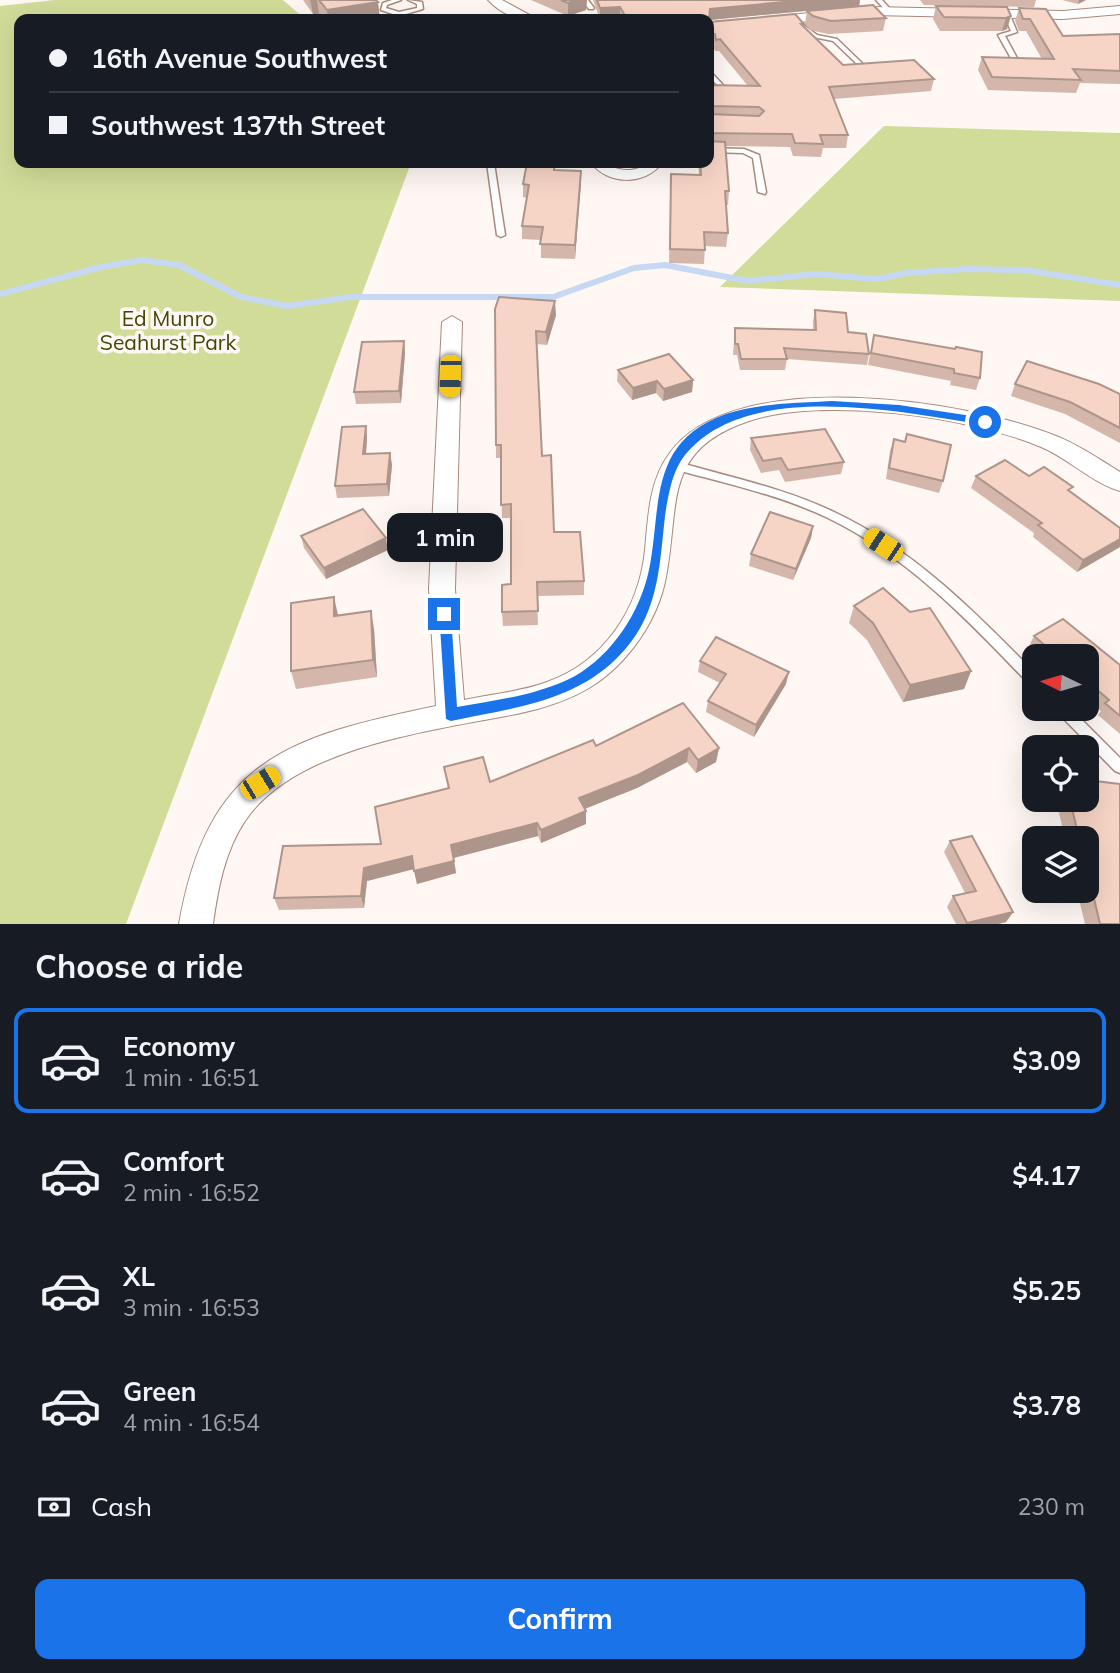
<!DOCTYPE html>
<html lang="en">
<head>
<meta charset="utf-8">
<style>
  :root { --surface:#171b24; --page:#20242c; --text:#f1f3f6; --muted:#9ea1a6; --line:#363941; --accent:#1a73e8 }
  body { margin:0; font-family:Mulish,sans-serif; background:var(--page); color:var(--text); height:100vh; display:flex; flex-direction:column; font-size:26px; white-space:nowrap }
  * { box-sizing:border-box; margin:0 }
  p { font-size:23px; color:var(--muted) }
  .icon { flex:none; width:38px; height:38px; fill:none; stroke:currentColor; stroke-width:2; stroke-linecap:round; stroke-linejoin:round }
  .map { position:relative; height:924px; overflow:hidden }
  .details { display:flex; flex-direction:column; background:var(--surface); flex:1 }
  .details>* { flex:none }
  .guide { position:absolute; left:14px; top:14px; width:700px; height:154px; border-radius:14px; box-shadow:0 7px 28px #0002; display:grid; align-content:center; height:154px; padding:0 35px; background:var(--surface) }
  .needle { width:46px; rotate:275deg }
  .controls { position:absolute; left:1022px; top:644px; display:grid; gap:14px }
  .controls a { display:grid; place-items:center; width:77px; height:77px; border-radius:14px; background:var(--surface); box-shadow:0 7px 28px #0002; font-size:35px }
  .end { position:absolute; width:32px; height:32px; margin:-16px; border:9px solid #1a73e8; background:#fff; box-shadow:0 0 0 4px #fff }
  .from { border-radius:50% }
  .bubble { position:absolute; height:49px; border-radius:14px; background:var(--surface); box-shadow:0 7px 28px #0002; font-size:23px; font-weight:700; line-height:49px; text-align:center }
  .car { position:absolute; width:21px; height:42px; margin:-21px -10px; border-radius:9px; box-shadow:0 0 5px 2px #0007; background:linear-gradient(#f5c518 24%,#345 0 40%,#f5c518 0 76%,#345 0 86%,#f5c518 0) }
  .guide b { display:flex; align-items:center; gap:24px; height:66px; font-size:26px }
  .guide b+b { border-top:2px solid var(--line) }
  .guide i { width:18px; height:18px; background:var(--text) }
  ul { padding:0; list-style:none }
  li { display:flex; align-items:center; gap:21px; height:105px; margin:0 14px 10px; padding:0 21px; border:4px solid transparent; border-radius:14px }
  li div { flex:1 }
  li b { display:block; font-size:26px }
  li em { font-style:normal; font-weight:700 }
  li.current { border-color:var(--accent) }
  li>.icon { width:63px; height:63px; stroke-width:1.5 }
  h2 { padding:0 35px; font-size:32px; line-height:84px }
  .pay { display:flex; align-items:center; gap:18px; height:77px; padding:0 35px; font-size:26px }
  .pay p { margin-inline-start:auto }
  .cta { display:flex; gap:14px; margin-top:auto; padding:14px 35px }
  .cta a { flex:1; height:80px; border-radius:14px; background:var(--accent); color:#fff; font-size:28px; font-weight:700; line-height:80px; text-align:center }
  .map>svg:first-child { display:block }
  .green { fill:#d2dc99 }
  .lines { fill:none; stroke-linecap:round; stroke-linejoin:round }
  .stream { stroke:#c6d8f4; stroke-width:6 }
  .lane-casing { stroke:#a98a7c; stroke-width:3 }
  .street-casing { stroke:#a98a7c; stroke-width:2 }
  .lane { fill:#fff; fill-rule:evenodd }
  .street { fill:#fff; fill-rule:evenodd }
  .wall { fill:#d4b7aa }
  .shaded-wall { fill:#ad958b }
  .building { fill:#f7d5c6; stroke:#ad958b; stroke-width:2 }
  .route { fill:#1a73e8 }
  .labels { text-anchor:middle; dominant-baseline:central; stroke-width:7; stroke-linejoin:round; paint-order:stroke }
  .park-label { font-size:21px; fill:#414704; stroke:#fef7f3 }
</style>
</head>
<body>
<div class="map">
<svg width="1120" height="924" viewBox="0 0 1120 924">
  <rect width="100%" height="100%" fill="#fef7f3"/>
  <g class="green">
    <path d="M 55,0 L 283,0 L 305,19 L 19,19 L 19,163 L 411,163 L 126,924 L 0,924 L 0,6 Z"/>
    <path d="M 884,126 L 1120,133 L 1120,301 L 720,287 Z"/>
  </g>
  <g class="lines">
    <path class="stream" d="M 0,294 L 101,267 L 142,260 L 179,265 L 241,297 L 287,306 L 351,297 L 553,297 L 634,268 L 665,265 L 748,281 L 816,274 L 877,279 L 906,273 L 968,269 L 1025,270 L 1120,285"/>
    <defs>
      <g id="lane">
        <path d="M 392,0 L 401,0 L 387,5 L 386,8 L 399,12 L 417,8 L 417,4 L 408,0 L 422,2 L 423,9 L 399,16 L 381,10 L 383,3 Z"/>
        <path d="M 582,0 L 588,0 L 594,8 L 593,9 L 589,9 Z"/>
        <path d="M 876,0 L 882,0 L 891,10 L 891,12 L 887,12 Z"/>
        <path d="M 1006,11 L 1009,13 L 1017,32 L 1005,36 L 1018,60 L 1015,62 L 1012,60 L 998,35 L 1011,31 L 1003,13 Z"/>
        <path d="M 798,24 L 802,24 L 817,35 L 837,39 L 863,64 L 858,65 L 833,41 L 813,37 L 798,26 Z"/>
        <path d="M 709,46 L 712,48 L 712,54 L 709,56 Z"/>
        <path d="M 709,70 L 723,85 L 723,87 L 719,87 L 709,76 Z"/>
        <path d="M 709,148 L 744,149 L 759,155 L 766,192 L 765,194 L 758,192 L 753,158 L 743,153 L 709,152 Z"/>
        <path d="M 487,163 L 494,163 L 505,235 L 501,237 L 497,235 Z"/>
        <path d="M 674,461 C 728,477 785,488 836,513 C 914,550 975,612 1034,672 L 1034,685 L 1029,684 C 969,621 907,556 828,518 C 778,494 723,483 670,468 L 669,465 Z"/>
        <path d="M 1057,709 L 1071,709 L 1120,758 L 1120,773 L 1115,771 L 1058,713 Z"/>
      </g>
      <g id="street">
        <path d="M 488,0 L 502,0 L 537,19 C 517,20 502,15 488,0 Z"/>
        <path d="M 1120,6 L 1120,14 L 1063,19 L 871,15 L 709,31 L 709,23 L 871,7 L 1063,11 Z"/>
        <path d="M 591,163 C 608,162 615,171 630,170 C 642,169 646,162 662,163 C 645,186 608,185 591,163 Z"/>
        <path d="M 452,316 L 462,322 L 455,589 L 464,700 C 491,694 520,692 547,682 C 604,662 639,609 645,550 C 648,518 649,481 669,454 C 732,364 968,400 1056,436 C 1079,445 1099,459 1120,472 L 1120,491 C 1092,483 1068,458 1041,447 C 972,417 821,396 749,421 C 662,450 680,504 666,577 C 658,621 627,665 589,688 C 554,709 512,715 473,722 C 401,736 289,755 245,821 C 225,851 218,888 213,924 L 179,924 C 208,760 287,737 436,706 L 429,589 L 442,322 Z"/>
      </g>
    </defs>
    <use href="#lane" class="lane-casing"/>
    <use href="#street" class="street-casing"/>
    <use href="#lane" class="lane"/>
    <use href="#street" class="street"/>
  </g>
  <g class="wall">
    <path d="M 303,0 L 376,0 L 380,19 L 324,19 L 319,14 L 313,14 Z"/>
    <path d="M 531,0 L 587,0 L 586,10 L 568,16 Z"/>
    <path d="M 593,0 L 860,0 L 859,6 L 709,20 L 709,19 L 621,19 L 620,18 L 600,19 Z"/>
    <path d="M 920,0 L 1036,0 L 1034,7 L 924,5 Z"/>
    <path d="M 1062,0 L 1086,0 L 1078,4 Z"/>
    <path d="M 936,6 L 1011,16 L 1007,29 L 1002,31 L 940,31 L 933,19 Z"/>
    <path d="M 1019,8 L 1063,36 L 1120,34 L 1120,84 L 1080,83 L 1076,93 L 988,90 L 978,70 L 982,57 L 1042,59 L 1026,31 L 1019,31 L 1015,21 Z"/>
    <path d="M 807,11 L 886,18 L 883,31 L 828,34 L 810,30 L 805,24 Z"/>
    <path d="M 709,22 L 804,24 L 804,27 L 843,65 L 934,79 L 931,91 L 834,99 L 848,135 L 846,148 L 823,148 L 821,157 L 793,156 L 790,147 L 725,146 L 729,191 L 728,205 L 726,205 L 728,233 L 726,247 L 705,246 L 704,264 L 669,263 L 671,174 L 699,175 L 698,163 L 709,163 L 709,85 L 748,86 L 719,51 L 715,51 L 713,46 L 709,45 Z"/>
    <path d="M 556,170 L 581,171 L 575,259 L 541,258 L 541,240 L 522,239 L 522,226 L 527,198 L 523,197 L 523,184 Z"/>
    <path d="M 495,309 L 556,315 L 547,345 L 536,344 L 542,456 L 554,532 L 584,581 L 584,595 L 537,596 L 538,625 L 503,626 L 502,612 L 511,584 L 511,518 L 502,518 L 501,458 L 496,458 Z"/>
    <path d="M 815,310 L 848,332 L 869,354 L 867,365 L 787,359 L 785,370 L 740,370 L 737,355 L 733,355 L 735,328 L 813,330 L 813,321 Z"/>
    <path d="M 874,335 L 955,349 L 980,378 L 976,390 L 950,385 L 951,381 L 868,365 Z"/>
    <path d="M 404,341 L 405,353 L 401,403 L 356,404 L 354,392 Z"/>
    <path d="M 618,370 L 693,380 L 692,392 L 663,401 L 656,393 L 632,400 L 617,381 Z"/>
    <path d="M 1015,384 L 1120,394 L 1120,443 L 1065,414 L 1011,396 Z"/>
    <path d="M 366,426 L 367,438 L 366,454 L 390,453 L 392,465 L 389,496 L 337,498 L 335,486 Z"/>
    <path d="M 751,438 L 844,462 L 841,474 L 785,482 L 779,470 L 761,473 L 750,450 Z"/>
    <path d="M 894,439 L 943,481 L 939,493 L 886,479 L 890,451 Z"/>
    <path d="M 976,476 L 1029,476 L 1071,492 L 1120,528 L 1120,547 L 1077,572 L 1033,537 L 1034,533 L 971,488 Z"/>
    <path d="M 813,526 L 811,538 L 793,580 L 749,566 L 751,554 Z"/>
    <path d="M 301,536 L 388,550 L 326,579 L 304,548 Z"/>
    <path d="M 854,606 L 971,671 L 964,689 L 903,702 L 867,640 L 849,623 Z"/>
    <path d="M 338,616 L 374,629 L 377,677 L 296,689 L 291,671 Z"/>
    <path d="M 1034,636 L 1120,665 L 1120,734 L 1098,715 L 1101,711 L 1087,699 L 1087,656 L 1038,656 L 1028,648 Z"/>
    <path d="M 700,661 L 786,684 L 754,737 L 706,712 L 708,701 L 720,683 L 698,672 Z"/>
    <path d="M 596,746 L 719,748 L 716,762 L 696,773 L 687,762 L 637,788 L 585,809 L 586,811 L 586,824 L 541,843 L 538,836 L 454,858 L 456,873 L 417,884 L 414,869 L 367,881 L 364,908 L 279,910 L 274,898 L 381,844 L 448,789 L 444,767 L 490,782 Z"/>
    <path d="M 1056,800 L 1087,800 L 1120,924 L 1085,924 L 1077,891 L 1087,891 L 1087,838 L 1065,838 Z"/>
    <path d="M 950,841 L 1013,912 L 1006,922 L 998,924 L 956,924 L 947,907 L 953,896 L 965,893 L 944,852 Z"/>
  </g>
  <g class="shaded-wall">
    <path d="M 310,0 L 317,0 L 319,14 L 313,14 Z"/>
    <path d="M 576,0 L 587,0 L 586,10 L 568,16 L 568,3 Z"/>
    <path d="M 805,0 L 860,0 L 859,6 L 709,20 L 710,9 Z"/>
    <path d="M 1079,0 L 1086,0 L 1078,4 Z"/>
    <path d="M 378,2 L 380,19 L 328,19 L 327,10 Z"/>
    <path d="M 620,7 L 620,18 L 600,19 L 600,8 Z"/>
    <path d="M 1011,16 L 1007,29 L 1002,31 L 1006,18 Z"/>
    <path d="M 581,171 L 581,184 L 575,259 L 575,245 Z"/>
    <path d="M 555,301 L 556,315 L 547,345 L 546,332 Z"/>
    <path d="M 404,341 L 405,353 L 401,403 L 399,391 Z"/>
    <path d="M 693,380 L 692,392 L 663,401 L 664,389 Z"/>
    <path d="M 657,381 L 656,393 L 632,400 L 633,388 Z"/>
    <path d="M 366,426 L 367,438 L 365,466 L 363,454 Z"/>
    <path d="M 390,453 L 392,465 L 389,496 L 387,484 Z"/>
    <path d="M 813,526 L 811,538 L 793,580 L 796,569 Z"/>
    <path d="M 386,538 L 388,550 L 326,579 L 324,568 Z"/>
    <path d="M 1120,539 L 1120,547 L 1077,572 L 1083,560 Z"/>
    <path d="M 334,597 L 338,615 L 338,634 L 334,616 Z"/>
    <path d="M 371,611 L 374,629 L 377,677 L 373,660 Z"/>
    <path d="M 971,671 L 964,689 L 903,702 L 910,685 Z"/>
    <path d="M 789,672 L 786,684 L 754,737 L 756,725 Z"/>
    <path d="M 689,748 L 687,762 L 637,788 L 579,811 L 579,798 Z"/>
    <path d="M 719,748 L 716,762 L 696,773 L 698,760 Z"/>
    <path d="M 586,811 L 586,824 L 541,843 L 541,830 Z"/>
    <path d="M 537,823 L 538,836 L 453,858 L 451,845 Z"/>
    <path d="M 412,856 L 414,869 L 367,881 L 364,908 L 361,896 L 364,868 Z"/>
    <path d="M 454,861 L 456,873 L 417,884 L 414,871 Z"/>
    <path d="M 1013,912 L 1006,922 L 998,924 L 966,924 Z"/>
  </g>
  <g class="building">
    <path d="M 319,0 L 376,0 L 378,2 L 327,10 Z"/>
    <path d="M 561,0 L 576,0 L 568,3 Z"/>
    <path d="M 597,0 L 805,0 L 710,9 L 709,19 L 627,19 L 620,7 L 600,8 Z"/>
    <path d="M 873,5 L 886,18 L 831,21 L 813,16 L 807,11 Z"/>
    <path d="M 936,6 L 1007,7 L 1011,16 L 1006,18 L 944,17 Z"/>
    <path d="M 1019,8 L 1046,9 L 1063,36 L 1120,34 L 1120,71 L 1073,69 L 1081,80 L 992,77 L 982,57 L 1054,59 L 1030,19 L 1023,19 Z"/>
    <path d="M 795,14 L 804,24 L 801,24 L 843,65 L 914,60 L 934,79 L 829,87 L 848,135 L 820,135 L 823,144 L 795,143 L 792,134 L 709,133 L 709,114 L 759,116 L 764,111 L 759,107 L 710,106 L 709,113 L 709,85 L 760,86 L 720,39 L 716,40 L 715,34 L 709,33 L 709,22 Z"/>
    <path d="M 709,141 L 725,142 L 729,191 L 725,191 L 728,233 L 704,232 L 705,250 L 670,249 L 671,174 L 701,175 L 700,163 L 709,163 Z"/>
    <path d="M 527,163 L 555,163 L 554,170 L 581,171 L 575,245 L 540,244 L 543,227 L 522,226 L 529,185 L 523,184 Z"/>
    <path d="M 499,297 L 555,301 L 546,332 L 536,331 L 542,456 L 551,455 L 554,532 L 580,532 L 584,581 L 537,582 L 538,611 L 502,612 L 502,585 L 511,584 L 511,504 L 501,505 L 501,445 L 496,445 L 495,309 Z"/>
    <path d="M 815,310 L 846,313 L 848,332 L 866,334 L 869,354 L 784,348 L 787,359 L 741,359 L 738,344 L 735,344 L 735,328 L 816,330 Z"/>
    <path d="M 874,335 L 955,349 L 956,347 L 982,352 L 980,378 L 954,373 L 954,369 L 871,353 Z"/>
    <path d="M 404,341 L 399,391 L 354,392 L 362,342 Z"/>
    <path d="M 669,354 L 693,380 L 664,389 L 657,381 L 633,388 L 618,370 Z"/>
    <path d="M 1027,361 L 1099,384 L 1120,394 L 1120,428 L 1070,402 L 1015,384 Z"/>
    <path d="M 366,426 L 363,454 L 390,453 L 387,484 L 335,486 L 342,427 Z"/>
    <path d="M 825,429 L 844,462 L 788,470 L 781,458 L 763,461 L 751,438 Z"/>
    <path d="M 907,434 L 951,445 L 943,481 L 889,468 L 894,439 L 905,442 Z"/>
    <path d="M 1005,460 L 1029,476 L 1044,467 L 1073,487 L 1068,490 L 1120,528 L 1120,539 L 1083,560 L 1038,525 L 1042,523 L 976,476 Z"/>
    <path d="M 363,509 L 386,538 L 324,568 L 301,536 Z"/>
    <path d="M 770,512 L 813,526 L 796,569 L 751,554 Z"/>
    <path d="M 883,588 L 910,612 L 930,608 L 971,671 L 910,685 L 873,623 L 854,606 Z"/>
    <path d="M 334,597 L 334,616 L 371,611 L 373,660 L 291,671 L 291,603 Z"/>
    <path d="M 1063,619 L 1120,665 L 1120,716 L 1105,703 L 1109,700 L 1087,681 L 1087,656 L 1057,656 L 1034,636 Z"/>
    <path d="M 716,637 L 789,672 L 756,725 L 708,701 L 726,674 L 700,661 Z"/>
    <path d="M 683,703 L 719,748 L 698,760 L 689,748 L 638,775 L 579,798 L 586,811 L 541,830 L 537,823 L 451,845 L 454,861 L 414,871 L 412,856 L 364,868 L 361,896 L 274,898 L 283,846 L 381,844 L 375,807 L 449,788 L 444,767 L 483,757 L 490,782 L 593,740 L 596,746 Z"/>
    <path d="M 1087,780 L 1120,784 L 1120,924 L 1100,924 L 1087,869 L 1087,838 L 1079,838 L 1070,800 L 1087,800 Z"/>
    <path d="M 972,836 L 1013,912 L 967,923 L 953,896 L 976,891 L 950,841 Z"/>
  </g>
  <path class="route" d="M 832,401 L 899,405 L 985,418 L 990,422 L 985,425 C 900,412 747,379 685,455 C 672,471 668,496 665,516 C 659,569 659,617 617,658 C 573,702 509,709 451,721 L 446,719 L 439,611 L 444,609 L 451,614 L 457,707 C 497,700 539,695 575,676 C 613,654 640,612 649,570 C 662,507 647,442 726,414 C 760,403 796,403 832,401 Z"/>
  <g class="labels">
    <g class="park-label">
      <text x="168" y="318">Ed Munro<tspan x="168" dy="24">Seahurst Park</tspan></text>
    </g>
  </g>
</svg>
<div class="controls">
<a><svg class="needle" viewBox="-14 -14 28 28"><path d="M0-13l5 13h-10z" fill="#e53935"/><path d="M0 13l5-13h-10z" fill="#9ea1a6"/></svg></a>
<a><svg class="icon" aria-label="locate" viewBox="0 0 24 24"><circle cx="12" cy="12" r="6"/><path d="M12 2v4M12 18v4M2 12h4M18 12h4"/></svg></a>
<a><svg class="icon" aria-label="layers" viewBox="0 0 24 24"><path d="M12 4l9 5-9 5-9-5zM3 14l9 5 9-5"/></svg></a>
</div>
<i class="end from" style="left:985px;top:422px"></i>
<i class="end" style="left:444px;top:614px"></i>
<div class="bubble" style="left:387px;top:513px;width:116px">1 min</div>
<i class="car" style="left:450px;top:376px;rotate:182deg"></i>
<i class="car" style="left:883px;top:545px;rotate:303deg"></i>
<i class="car" style="left:260px;top:783px;rotate:59deg"></i>
<div class="guide">
<b><i class="from"></i>16th Avenue Southwest</b>
<b><i></i>Southwest 137th Street</b>
</div>
</div>
<section class="details">
<h2>Choose a ride</h2>
<ul>
<li class="current"><svg class="icon" aria-label="car" viewBox="0 0 24 24"><path d="M5 17H2v-5l4-1 3-4h7l3 4 3 1v5h-3M9 17h6M6 11h13"/><circle cx="7" cy="17" r="2"/><circle cx="17" cy="17" r="2"/></svg><div><b>Economy</b><p>1 min · 16:51</p></div><em>$3.09</em></li>
<li><svg class="icon" aria-label="car" viewBox="0 0 24 24"><path d="M5 17H2v-5l4-1 3-4h7l3 4 3 1v5h-3M9 17h6M6 11h13"/><circle cx="7" cy="17" r="2"/><circle cx="17" cy="17" r="2"/></svg><div><b>Comfort</b><p>2 min · 16:52</p></div><em>$4.17</em></li>
<li><svg class="icon" aria-label="car" viewBox="0 0 24 24"><path d="M5 17H2v-5l4-1 3-4h7l3 4 3 1v5h-3M9 17h6M6 11h13"/><circle cx="7" cy="17" r="2"/><circle cx="17" cy="17" r="2"/></svg><div><b>XL</b><p>3 min · 16:53</p></div><em>$5.25</em></li>
<li><svg class="icon" aria-label="car" viewBox="0 0 24 24"><path d="M5 17H2v-5l4-1 3-4h7l3 4 3 1v5h-3M9 17h6M6 11h13"/><circle cx="7" cy="17" r="2"/><circle cx="17" cy="17" r="2"/></svg><div><b>Green</b><p>4 min · 16:54</p></div><em>$3.78</em></li>
</ul>
<div class="pay"><svg class="icon" aria-label="cash" viewBox="0 0 24 24"><path d="M3 7h18v10H3z"/><circle cx="12" cy="12" r="2"/></svg>Cash<p>230 m</p></div>
<div class="cta"><a>Confirm</a></div>
</section>
</body>
</html>
